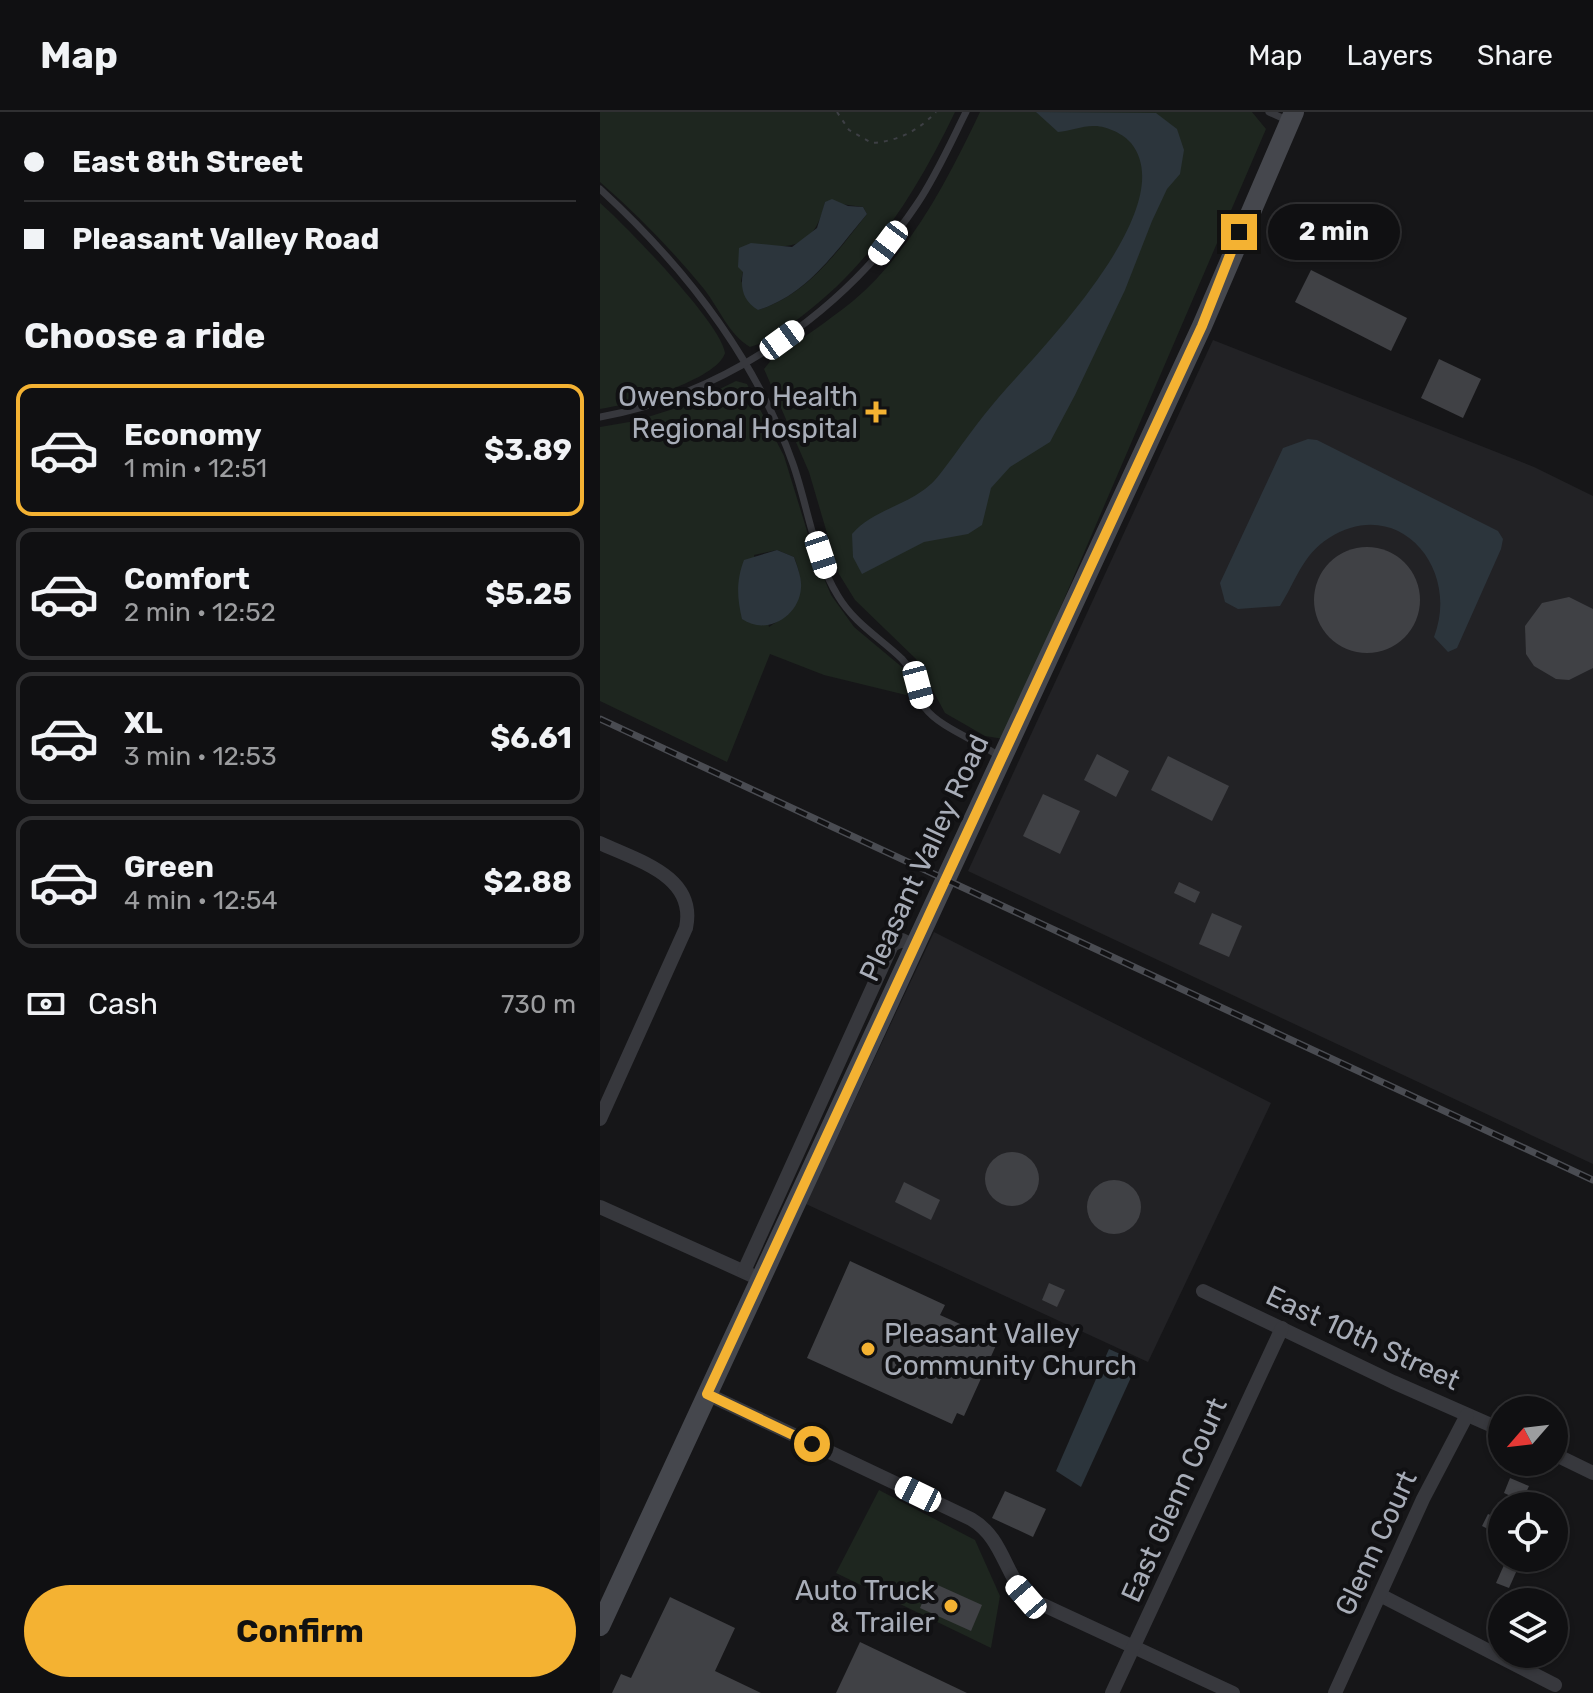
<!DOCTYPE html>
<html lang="en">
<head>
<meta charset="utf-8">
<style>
  :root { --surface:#101012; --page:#19191b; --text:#f1f3f6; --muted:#9c9d9f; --line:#303032; --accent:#f4b232 }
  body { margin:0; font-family:Rubik,sans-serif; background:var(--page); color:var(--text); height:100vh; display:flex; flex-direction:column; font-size:30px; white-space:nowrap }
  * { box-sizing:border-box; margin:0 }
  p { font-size:26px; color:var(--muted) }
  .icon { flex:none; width:44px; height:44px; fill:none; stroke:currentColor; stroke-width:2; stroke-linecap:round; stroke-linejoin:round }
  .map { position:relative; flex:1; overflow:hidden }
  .panel { display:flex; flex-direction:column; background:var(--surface); width:600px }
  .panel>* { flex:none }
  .guide { display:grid; align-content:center; height:176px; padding:0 24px; background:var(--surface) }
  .needle { width:52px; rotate:242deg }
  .fabs { position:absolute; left:888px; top:1284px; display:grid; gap:16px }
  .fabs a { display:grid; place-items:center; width:80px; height:80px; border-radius:50%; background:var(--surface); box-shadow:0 2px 6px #0004,0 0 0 2px var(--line); font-size:40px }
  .end { position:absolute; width:36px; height:36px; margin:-18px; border:10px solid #f4b232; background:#111; box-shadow:0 0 0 4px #111 }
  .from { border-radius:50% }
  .bubble { position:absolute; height:56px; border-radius:28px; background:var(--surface); box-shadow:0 2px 6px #0004,0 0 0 2px var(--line); font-size:26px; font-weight:700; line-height:56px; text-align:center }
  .car { position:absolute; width:24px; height:48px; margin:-24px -12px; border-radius:10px; box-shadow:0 0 6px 2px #0007; background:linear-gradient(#fff 24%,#345 0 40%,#fff 0 76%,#345 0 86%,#fff 0) }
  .guide b { display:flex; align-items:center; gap:28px; height:76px; font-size:30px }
  .guide b+b { border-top:2px solid var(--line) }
  .guide i { width:20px; height:20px; background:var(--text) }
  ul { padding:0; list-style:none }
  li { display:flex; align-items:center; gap:24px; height:132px; margin:0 16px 12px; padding:0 8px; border:4px solid var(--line); border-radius:16px }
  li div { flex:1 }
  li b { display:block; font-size:30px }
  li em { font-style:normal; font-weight:700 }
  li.selected { border-color:var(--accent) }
  li>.icon { width:72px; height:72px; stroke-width:1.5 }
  h2 { padding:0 24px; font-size:36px; line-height:96px }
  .pay { display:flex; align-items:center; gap:20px; height:88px; padding:0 24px; font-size:30px }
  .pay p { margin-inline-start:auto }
  .button { display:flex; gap:16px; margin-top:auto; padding:16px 24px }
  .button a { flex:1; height:92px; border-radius:48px; background:var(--accent); color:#111; font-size:32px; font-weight:700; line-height:92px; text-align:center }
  header { display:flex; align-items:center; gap:48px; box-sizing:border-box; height:112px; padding:0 40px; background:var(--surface); border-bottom:2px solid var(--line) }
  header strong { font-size:38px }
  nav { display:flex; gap:44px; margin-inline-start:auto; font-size:28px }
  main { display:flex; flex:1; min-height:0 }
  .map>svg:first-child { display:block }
  .built { fill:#222225 }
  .green { fill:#1e261f; fill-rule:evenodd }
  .water { fill:#2c353c }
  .building { fill:#404145 }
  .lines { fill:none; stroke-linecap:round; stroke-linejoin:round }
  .path { stroke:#3d3f44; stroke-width:2; stroke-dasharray:4 6; stroke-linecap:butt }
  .lane { stroke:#37383d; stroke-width:7 }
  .street { stroke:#37383d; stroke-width:14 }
  .secondary { stroke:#45474d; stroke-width:20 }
  .rail-casing { stroke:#4a4c52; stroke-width:7 }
  .rail { stroke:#111113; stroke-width:4; stroke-dasharray:12; stroke-linecap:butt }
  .route { stroke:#f4b232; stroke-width:10 }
  .poi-dot { fill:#f4b232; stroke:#111113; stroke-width:3 }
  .labels { text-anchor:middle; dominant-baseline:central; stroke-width:8; stroke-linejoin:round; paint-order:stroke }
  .poi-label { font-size:28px; fill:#a8adb8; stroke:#111113; text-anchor:end }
  .street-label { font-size:28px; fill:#a8adb8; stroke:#111113 }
</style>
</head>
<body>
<header>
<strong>Map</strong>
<nav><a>Map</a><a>Layers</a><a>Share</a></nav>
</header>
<main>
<section class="panel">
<div class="guide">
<b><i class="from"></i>East 8th Street</b>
<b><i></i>Pleasant Valley Road</b>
</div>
<h2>Choose a ride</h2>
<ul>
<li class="selected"><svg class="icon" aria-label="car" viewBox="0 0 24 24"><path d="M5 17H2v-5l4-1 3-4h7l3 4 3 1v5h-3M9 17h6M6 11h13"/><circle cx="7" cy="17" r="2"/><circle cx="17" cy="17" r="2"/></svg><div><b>Economy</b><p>1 min · 12:51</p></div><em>$3.89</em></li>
<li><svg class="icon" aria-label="car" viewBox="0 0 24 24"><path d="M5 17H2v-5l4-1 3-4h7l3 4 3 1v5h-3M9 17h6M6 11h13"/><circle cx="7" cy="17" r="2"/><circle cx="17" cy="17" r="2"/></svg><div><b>Comfort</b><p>2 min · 12:52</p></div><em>$5.25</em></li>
<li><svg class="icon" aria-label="car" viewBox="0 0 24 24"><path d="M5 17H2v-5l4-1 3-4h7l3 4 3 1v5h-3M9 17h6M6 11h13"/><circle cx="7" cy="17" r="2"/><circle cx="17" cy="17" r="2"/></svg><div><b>XL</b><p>3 min · 12:53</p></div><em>$6.61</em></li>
<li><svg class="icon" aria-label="car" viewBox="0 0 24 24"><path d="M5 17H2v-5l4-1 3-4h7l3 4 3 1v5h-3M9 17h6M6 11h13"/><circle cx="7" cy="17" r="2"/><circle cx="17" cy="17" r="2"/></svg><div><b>Green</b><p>4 min · 12:54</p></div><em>$2.88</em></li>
</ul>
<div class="pay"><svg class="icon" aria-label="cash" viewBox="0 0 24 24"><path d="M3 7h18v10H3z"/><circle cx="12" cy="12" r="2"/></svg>Cash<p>730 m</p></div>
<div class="button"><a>Confirm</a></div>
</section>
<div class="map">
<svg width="993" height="1581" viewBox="0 0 993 1581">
  <rect width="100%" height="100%" fill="#161618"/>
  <g class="built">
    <path d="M 613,228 L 934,355 L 993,384 L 993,1052 L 368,759 Z"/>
    <path d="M 334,820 L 671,991 L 548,1250 L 206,1092 Z"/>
  </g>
  <g class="green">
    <path d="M 0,0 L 355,0 C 317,79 273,150 202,204 C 185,217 171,229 150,235 C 129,223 119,196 104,177 C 72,138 38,103 0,70 ZM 225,90 L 263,95 L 267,102 C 237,140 207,183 158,198 L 141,169 L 143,160 L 177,134 C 207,136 219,117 225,90 Z"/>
    <path d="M 380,0 L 652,0 L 666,17 L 404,627 L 385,624 L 345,601 L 316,547 L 255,488 L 239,462 L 209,360 L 164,257 L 172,247 C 200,228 228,209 253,189 C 311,140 348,67 380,0 Z"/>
    <path d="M 0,91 C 26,114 120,210 125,241 C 117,268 28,293 0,297 Z"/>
    <path d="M 136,269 L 147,272 L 184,344 L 215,445 L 231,483 L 254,515 L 303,556 L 313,574 L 312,579 L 306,583 L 224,563 L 170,542 L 127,650 L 0,589 L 0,315 L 35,309 L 89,292 ZM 177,438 L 194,445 C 208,479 198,497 169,515 L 154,443 Z"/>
    <path d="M 279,1378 L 375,1428 L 400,1484 L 391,1536 L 236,1461 Z"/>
  </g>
  <g class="water">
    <path d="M 436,0 L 556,1 L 577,17 L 584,38 L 580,62 L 567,77 L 552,109 L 525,178 L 475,283 L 450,330 L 410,355 L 391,376 L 382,413 L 368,422 L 324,430 L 262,462 L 253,445 L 252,422 C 275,395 317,393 340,362 C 360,336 378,309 399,285 C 439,239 583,95 531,31 C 524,22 505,13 493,14 C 482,14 469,19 458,20 Z"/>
    <path d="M 232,87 L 248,94 L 263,95 L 267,102 C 235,140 207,183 158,198 C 143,189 140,176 143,160 L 138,155 L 139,136 L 151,131 L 192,135 L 217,116 L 225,90 Z"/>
    <path d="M 708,327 L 717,328 L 898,419 L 903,427 L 901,437 L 857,536 L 848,540 L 834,525 C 861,455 797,382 729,426 C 702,443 696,469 680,494 L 638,497 L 625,490 L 620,471 L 683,336 Z"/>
    <path d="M 177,438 L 194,445 C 197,454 202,466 201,476 C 199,505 166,524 142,507 C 137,486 136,469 144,448 Z"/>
    <path d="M 509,1237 L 538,1250 L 481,1375 L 456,1359 Z"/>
  </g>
  <g class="building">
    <path d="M 711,158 L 807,206 L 791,239 L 695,190 Z"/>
    <path d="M 839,247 L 881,267 L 863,306 L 821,286 Z"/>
    <circle cx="767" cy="488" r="53"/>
    <path d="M 969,485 L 993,497 L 993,556 L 969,568 L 956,567 L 934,554 L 926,542 L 925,514 L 942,491 Z"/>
    <path d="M 497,642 L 529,659 L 516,685 L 484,668 Z"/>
    <path d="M 568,644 L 629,674 L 612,709 L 551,678 Z"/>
    <path d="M 443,682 L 480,699 L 460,742 L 423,724 Z"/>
    <path d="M 579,770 L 600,780 L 595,791 L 574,781 Z"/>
    <path d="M 612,801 L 642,814 L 629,845 L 599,832 Z"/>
    <circle cx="412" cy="1067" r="27"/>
    <circle cx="514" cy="1095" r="27"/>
    <path d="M 304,1070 L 340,1088 L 331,1108 L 295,1090 Z"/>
    <path d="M 250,1149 L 345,1193 L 340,1203 L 398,1229 L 364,1304 L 357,1301 L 352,1312 L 207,1246 Z"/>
    <path d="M 449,1171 L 465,1178 L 457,1195 L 442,1188 Z"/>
    <path d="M 910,1366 L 929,1374 L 922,1389 L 904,1381 Z"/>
    <path d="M 405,1379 L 446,1397 L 433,1425 L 392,1406 Z"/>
    <path d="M 888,1402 L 902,1408 L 902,1424 L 882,1414 Z"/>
    <path d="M 904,1453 L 917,1458 L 909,1476 L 896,1471 Z"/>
    <path d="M 331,1470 L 382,1493 L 371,1519 L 320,1496 Z"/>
    <path d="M 70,1485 L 135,1516 L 115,1559 L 161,1581 L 12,1581 L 21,1562 L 31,1566 Z"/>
    <path d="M 260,1530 L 367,1581 L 236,1581 Z"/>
  </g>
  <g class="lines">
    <path class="path" d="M 237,0 L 249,18 L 272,31 C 298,29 318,19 336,0"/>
    <g class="lane">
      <path d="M 669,0 L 689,9"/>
      <path d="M 0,77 C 83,153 155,245 193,352 C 208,395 214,445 238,484 C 254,511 280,526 302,547 C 316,561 314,582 325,596 C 340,616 379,629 400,645"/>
      <path d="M 0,305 C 127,282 246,198 317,92 C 336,64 351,30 366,0"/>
    </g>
    <g class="street">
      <path d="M 0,731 C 38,749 97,764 86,816 L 0,1007"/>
      <path d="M 0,1095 L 151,1163"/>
      <path d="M 144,1159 L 292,833 L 302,828 L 314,834"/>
      <path d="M 603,1179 L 793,1270 L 902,1318"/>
      <path d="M 107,1282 L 371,1407 C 402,1425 404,1459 426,1485 L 633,1581"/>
      <path d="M 954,1342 L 993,1361"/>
      <path d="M 780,1483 L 955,1573"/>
      <path d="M 512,1581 L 682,1216"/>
      <path d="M 735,1581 L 823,1387 L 867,1303"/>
    </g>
    <path class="secondary" d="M 0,1514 L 602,214 L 694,0"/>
    <defs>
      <path id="rail" d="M 0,607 L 993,1068"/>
    </defs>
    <use href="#rail" class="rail-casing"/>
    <use href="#rail" class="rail"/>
  </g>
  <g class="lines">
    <path class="route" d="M 212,1332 L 107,1282 L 602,214 L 639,120"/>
  </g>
  <g class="poi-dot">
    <path d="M272 288h8v8h8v8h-8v8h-8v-8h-8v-8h8z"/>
    <circle cx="268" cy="1237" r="8"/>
    <circle cx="351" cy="1494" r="8"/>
  </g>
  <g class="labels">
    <g class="poi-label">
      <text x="258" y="284">Owensboro Health<tspan x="258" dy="32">Regional Hospital</tspan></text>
      <text x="284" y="1221" text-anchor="start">Pleasant Valley<tspan x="284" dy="32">Community Church</tspan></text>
      <text x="335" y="1478">Auto Truck<tspan x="335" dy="32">&amp; Trailer</tspan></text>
    </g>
    <g class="street-label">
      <text transform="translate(324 746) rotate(-65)">Pleasant Valley Road</text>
      <text transform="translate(763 1226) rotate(25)">East 10th Street</text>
      <text transform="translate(574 1388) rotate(-66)">East Glenn Court</text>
      <text transform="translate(776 1431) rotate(-65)">Glenn Court</text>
    </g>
  </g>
</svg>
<div class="fabs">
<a><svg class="needle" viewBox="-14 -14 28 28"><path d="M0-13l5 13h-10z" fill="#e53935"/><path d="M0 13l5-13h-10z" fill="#9c9d9f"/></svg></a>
<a><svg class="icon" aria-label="locate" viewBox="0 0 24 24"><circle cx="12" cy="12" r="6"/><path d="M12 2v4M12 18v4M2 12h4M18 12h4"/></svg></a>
<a><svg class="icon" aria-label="layers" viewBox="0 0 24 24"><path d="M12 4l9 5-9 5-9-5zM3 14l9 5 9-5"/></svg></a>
</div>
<i class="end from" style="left:212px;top:1332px"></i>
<i class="end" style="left:639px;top:120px"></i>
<div class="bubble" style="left:668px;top:92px;width:132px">2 min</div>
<i class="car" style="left:288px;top:131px;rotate:217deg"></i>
<i class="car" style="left:182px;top:228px;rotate:54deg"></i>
<i class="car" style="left:221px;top:443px;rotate:162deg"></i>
<i class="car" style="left:318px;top:573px;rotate:165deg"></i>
<i class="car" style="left:318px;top:1382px;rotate:296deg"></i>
<i class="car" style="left:426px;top:1485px;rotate:319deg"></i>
</div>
</main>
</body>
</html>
